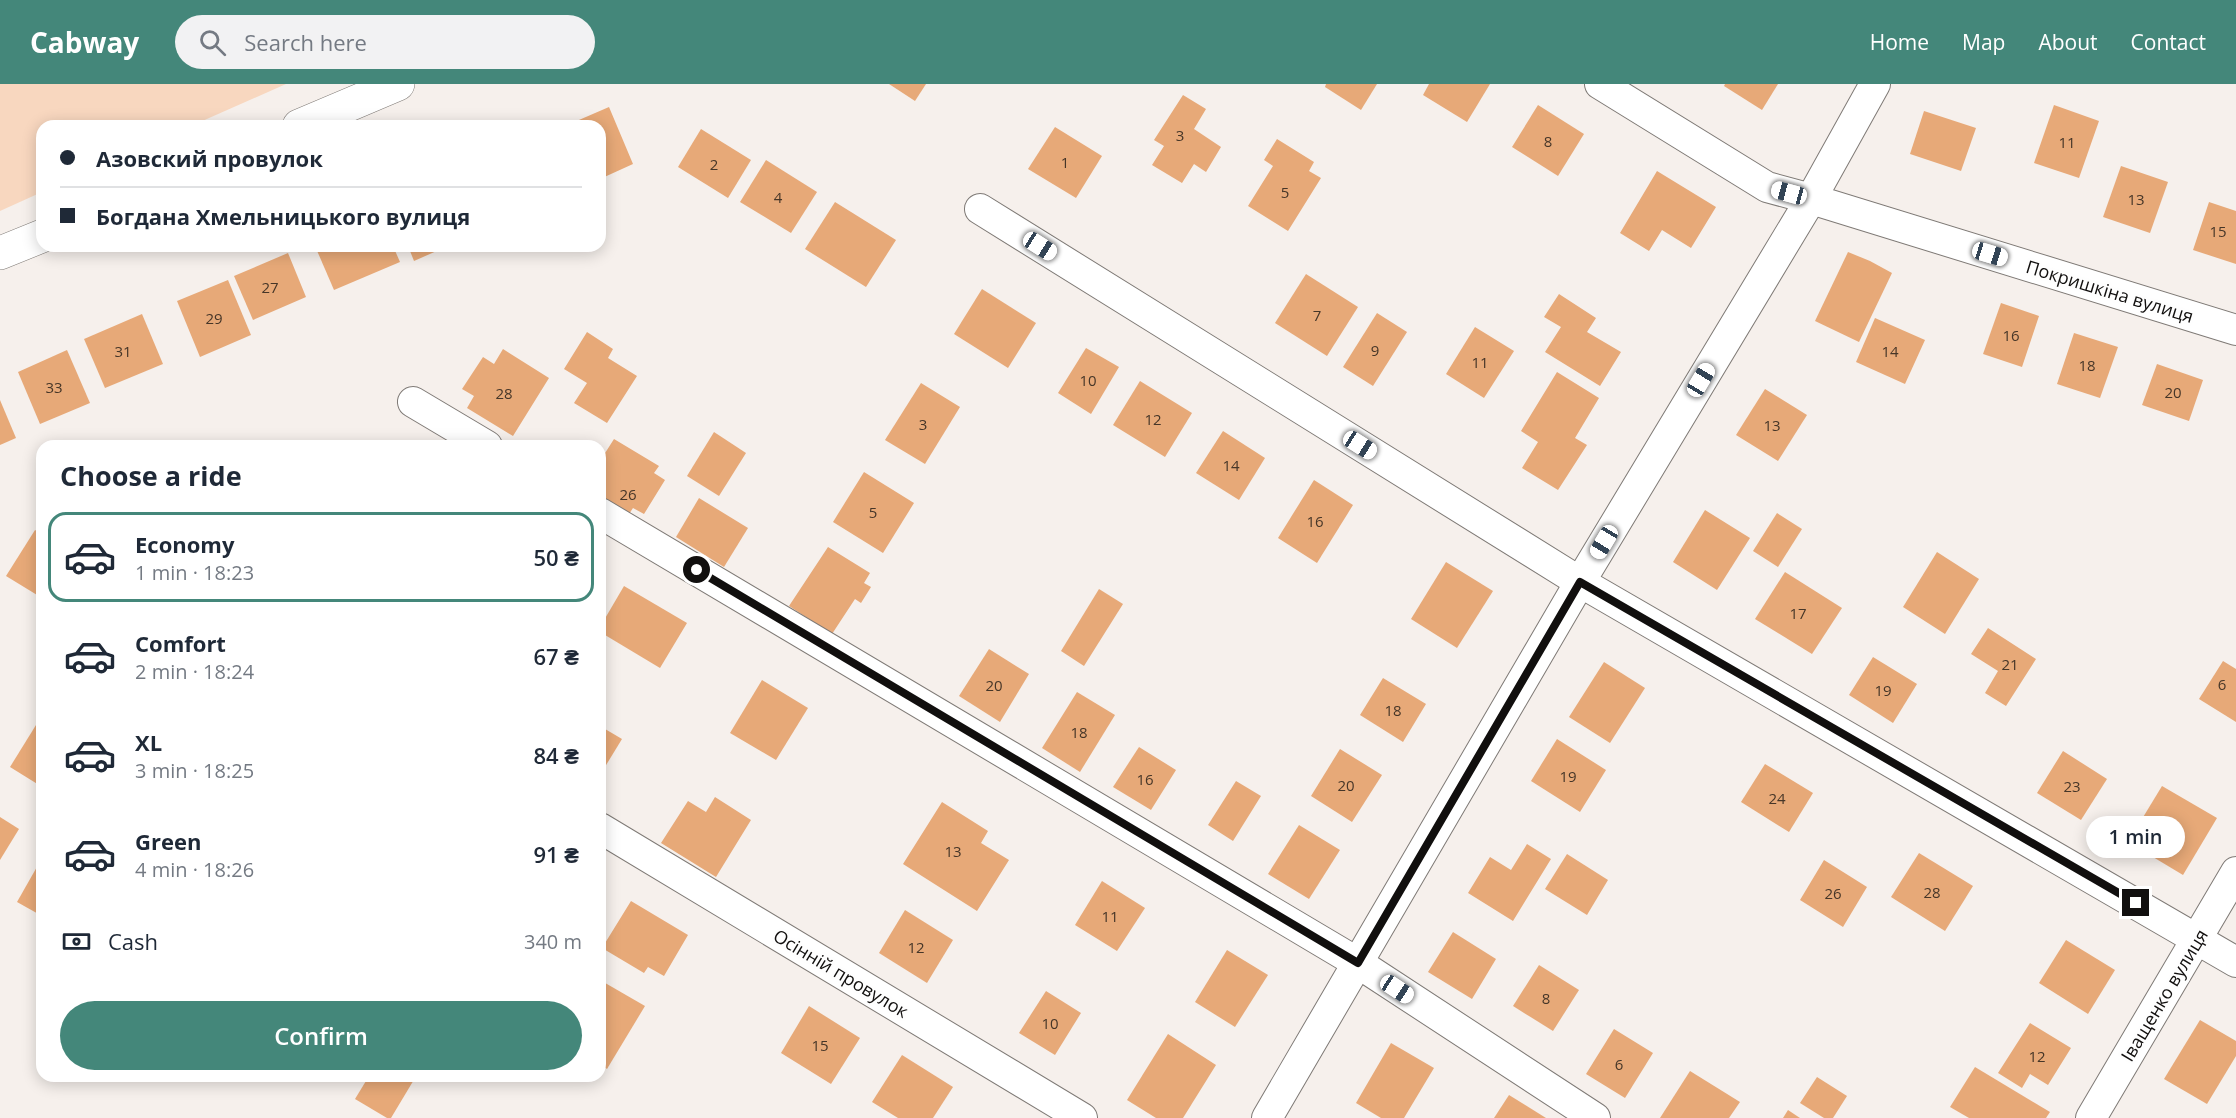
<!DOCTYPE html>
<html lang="en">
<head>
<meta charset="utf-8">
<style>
  :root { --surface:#fff; --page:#f2f2f3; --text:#1f2937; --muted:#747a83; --line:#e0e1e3; --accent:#44877a }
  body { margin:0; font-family:"Open Sans",sans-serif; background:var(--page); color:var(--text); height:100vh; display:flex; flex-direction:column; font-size:22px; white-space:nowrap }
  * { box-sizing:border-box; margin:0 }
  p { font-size:20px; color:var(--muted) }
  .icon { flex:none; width:33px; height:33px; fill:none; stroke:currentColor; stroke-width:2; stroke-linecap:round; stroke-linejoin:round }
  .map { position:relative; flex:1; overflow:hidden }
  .sheet { position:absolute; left:36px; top:356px; width:570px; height:642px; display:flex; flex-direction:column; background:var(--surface); border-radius:18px; box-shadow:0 3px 15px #0003 }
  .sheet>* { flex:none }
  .guide { position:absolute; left:36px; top:36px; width:570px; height:132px; border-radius:18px; box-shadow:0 3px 15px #0003; display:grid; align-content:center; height:132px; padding:0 24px; background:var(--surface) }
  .end { position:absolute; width:27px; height:27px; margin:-14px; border:8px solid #110f0e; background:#fff; box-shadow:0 0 0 3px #fff }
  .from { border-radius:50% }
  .bubble { position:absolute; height:42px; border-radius:21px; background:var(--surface); box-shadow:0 3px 15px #0003; font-size:20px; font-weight:600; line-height:42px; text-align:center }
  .car { position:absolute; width:18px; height:36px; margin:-18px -9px; border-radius:8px; box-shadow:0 0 4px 2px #0007; background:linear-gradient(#fff 24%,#345 0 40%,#fff 0 76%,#345 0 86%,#fff 0) }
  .guide b { display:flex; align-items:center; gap:21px; height:57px; font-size:22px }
  .guide b+b { border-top:2px solid var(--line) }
  .guide i { width:15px; height:15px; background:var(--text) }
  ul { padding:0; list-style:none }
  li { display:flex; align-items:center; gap:18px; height:90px; margin:0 12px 9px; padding:0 12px; border:3px solid transparent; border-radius:18px }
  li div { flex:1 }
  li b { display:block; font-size:22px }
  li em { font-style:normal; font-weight:600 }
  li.on { border-color:var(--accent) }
  li>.icon { width:54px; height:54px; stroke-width:1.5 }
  h2 { padding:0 24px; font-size:27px; line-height:72px }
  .pay { display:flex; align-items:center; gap:15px; height:66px; padding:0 24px; font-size:22px }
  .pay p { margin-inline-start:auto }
  .button { display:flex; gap:12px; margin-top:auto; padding:12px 24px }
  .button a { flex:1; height:69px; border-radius:36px; background:var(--accent); color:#fff; font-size:24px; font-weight:600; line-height:69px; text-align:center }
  header { display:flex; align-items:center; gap:36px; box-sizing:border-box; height:84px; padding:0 30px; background:var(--accent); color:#fff }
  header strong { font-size:28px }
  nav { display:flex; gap:33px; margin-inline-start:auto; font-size:21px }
  .search { width:420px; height:54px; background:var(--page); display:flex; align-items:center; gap:15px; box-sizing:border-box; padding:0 21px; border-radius:33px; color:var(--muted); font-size:22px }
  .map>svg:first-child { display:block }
  .green { fill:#f8d7bf }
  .building { fill:#e7a978 }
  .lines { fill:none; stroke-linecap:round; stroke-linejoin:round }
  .minor-casing { stroke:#7f7a76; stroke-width:32 }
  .tertiary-casing { stroke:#7f7a76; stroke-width:34 }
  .minor { stroke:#fff; stroke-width:30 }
  .tertiary { stroke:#fff; stroke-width:33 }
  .route { stroke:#110f0e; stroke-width:8 }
  .labels { text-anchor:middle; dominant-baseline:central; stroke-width:6; stroke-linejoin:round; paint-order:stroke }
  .number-label { font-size:15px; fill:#463628 }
  .street-label { font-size:18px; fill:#110f0e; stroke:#fefefe }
</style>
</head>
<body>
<header>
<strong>Cabway</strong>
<div class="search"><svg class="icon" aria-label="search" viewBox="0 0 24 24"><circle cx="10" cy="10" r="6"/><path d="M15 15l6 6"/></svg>Search here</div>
<nav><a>Home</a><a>Map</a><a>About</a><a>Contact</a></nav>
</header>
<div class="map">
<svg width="2236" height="1034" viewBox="0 0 2236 1034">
  <rect width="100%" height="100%" fill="#f6f0ec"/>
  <path class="green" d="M 0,0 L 286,0 L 191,42 L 42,42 L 42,108 L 0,127 Z"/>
  <g class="building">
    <path d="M 889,0 L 926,0 L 915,17 Z"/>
    <path d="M 1326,0 L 1377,0 L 1361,26 L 1325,3 Z"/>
    <path d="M 1429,0 L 1490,0 L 1467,38 L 1423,11 Z"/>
    <path d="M 1725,0 L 1778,0 L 1762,26 L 1724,2 Z"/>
    <path d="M 1183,11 L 1206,25 L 1194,45 L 1221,63 L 1206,88 L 1194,80 L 1182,99 L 1152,81 L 1164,62 L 1154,56 Z"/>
    <path d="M 1538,21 L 1584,50 L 1558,92 L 1512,63 Z"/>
    <path d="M 2054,21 L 2099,37 L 2079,94 L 2034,79 Z"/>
    <path d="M 609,23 L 633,80 L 600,95 L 600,42 L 565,42 Z"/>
    <path d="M 1924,27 L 1976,44 L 1961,87 L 1910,70 Z"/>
    <path d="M 1055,43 L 1102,72 L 1076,114 L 1028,85 Z"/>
    <path d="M 701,45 L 751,76 L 728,114 L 678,83 Z"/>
    <path d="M 1277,55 L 1314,78 L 1309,87 L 1321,94 L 1288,147 L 1248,122 L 1273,82 L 1264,76 Z"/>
    <path d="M 766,76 L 817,108 L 791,149 L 740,118 Z"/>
    <path d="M 2121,82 L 2168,98 L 2150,149 L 2103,133 Z"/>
    <path d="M 1657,87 L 1716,123 L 1691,164 L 1662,146 L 1649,167 L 1620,149 Z"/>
    <path d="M 835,118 L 896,156 L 866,203 L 805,165 Z"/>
    <path d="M 2209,118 L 2236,127 L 2236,180 L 2193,166 Z"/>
    <path d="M 315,162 L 393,162 L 400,178 L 334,206 Z"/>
    <path d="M 408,162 L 448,162 L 414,177 Z"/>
    <path d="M 1848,168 L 1870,177 L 1892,189 L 1859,258 L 1815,237 Z"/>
    <path d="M 288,169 L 306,213 L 253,236 L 234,192 Z"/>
    <path d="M 1306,190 L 1358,223 L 1327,272 L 1275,239 Z"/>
    <path d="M 228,196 L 251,251 L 200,273 L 177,217 Z"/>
    <path d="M 982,205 L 1036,239 L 1008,284 L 954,250 Z"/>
    <path d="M 1559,210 L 1596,234 L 1587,248 L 1621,268 L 1600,302 L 1545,268 L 1561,243 L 1544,233 Z"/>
    <path d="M 2001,219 L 2039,232 L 2022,283 L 1983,270 Z"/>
    <path d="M 1377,229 L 1407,248 L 1373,302 L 1343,283 Z"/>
    <path d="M 142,230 L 163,280 L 105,304 L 84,255 Z"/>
    <path d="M 1875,234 L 1925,256 L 1905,300 L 1856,278 Z"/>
    <path d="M 1475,243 L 1514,267 L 1484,314 L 1446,290 Z"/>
    <path d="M 587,248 L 613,265 L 608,274 L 637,292 L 607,339 L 574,319 L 587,299 L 564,285 Z"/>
    <path d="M 2074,249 L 2118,263 L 2100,314 L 2057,300 Z"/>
    <path d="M 1086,264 L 1119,283 L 1091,330 L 1058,309 Z"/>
    <path d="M 503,265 L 549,294 L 513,352 L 467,324 L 474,312 L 462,305 L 483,273 L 494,280 Z"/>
    <path d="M 67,266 L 90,319 L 40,340 L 18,288 Z"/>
    <path d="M 2157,280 L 2203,296 L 2189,337 L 2142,321 Z"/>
    <path d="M 1557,288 L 1599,314 L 1575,354 L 1587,361 L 1558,406 L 1522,384 L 1538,358 L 1521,347 Z"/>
    <path d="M 1140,297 L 1192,329 L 1165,373 L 1113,341 Z"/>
    <path d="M 921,299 L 960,323 L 925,380 L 885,356 Z"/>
    <path d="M 1765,305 L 1807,331 L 1778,377 L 1736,351 Z"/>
    <path d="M 0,316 L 16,354 L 0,361 Z"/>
    <path d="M 1223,347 L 1265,374 L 1239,416 L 1196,389 Z"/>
    <path d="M 714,348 L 746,369 L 719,412 L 687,392 Z"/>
    <path d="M 614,355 L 659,382 L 654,389 L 665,396 L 644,430 L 633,424 L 623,439 L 600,424 L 600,377 Z"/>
    <path d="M 864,388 L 914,419 L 883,469 L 833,438 Z"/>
    <path d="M 1314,396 L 1353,421 L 1317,479 L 1278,454 Z"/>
    <path d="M 699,414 L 748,444 L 724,483 L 676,453 Z"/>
    <path d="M 1705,426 L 1750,454 L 1717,506 L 1673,478 Z"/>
    <path d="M 1777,429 L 1802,445 L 1778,483 L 1753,467 Z"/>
    <path d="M 35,446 L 42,450 L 42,514 L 6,492 Z"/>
    <path d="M 828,463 L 870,489 L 864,499 L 871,503 L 861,519 L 855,515 L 832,550 L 789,522 Z"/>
    <path d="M 1937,468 L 1979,495 L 1945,550 L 1903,523 Z"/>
    <path d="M 1446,478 L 1493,507 L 1457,564 L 1411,535 Z"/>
    <path d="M 1785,488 L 1842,524 L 1812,570 L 1755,535 Z"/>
    <path d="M 624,502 L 687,539 L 660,584 L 600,548 L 600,543 Z"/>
    <path d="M 1099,505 L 1123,520 L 1084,582 L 1061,567 Z"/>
    <path d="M 1988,544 L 2036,575 L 2006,622 L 1985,609 L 1998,587 L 1971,570 Z"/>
    <path d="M 989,565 L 1029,590 L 1000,638 L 959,612 Z"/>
    <path d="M 1873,573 L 1917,600 L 1893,639 L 1849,611 Z"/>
    <path d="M 2223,577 L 2236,585 L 2236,638 L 2199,615 Z"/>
    <path d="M 1604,578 L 1645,604 L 1610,659 L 1569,633 Z"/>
    <path d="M 1383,594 L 1426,620 L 1403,658 L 1360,631 Z"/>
    <path d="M 762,596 L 808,624 L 776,676 L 730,649 Z"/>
    <path d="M 1077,608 L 1115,631 L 1080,688 L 1042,664 Z"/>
    <path d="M 36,641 L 42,645 L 42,696 L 39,701 L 10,683 Z"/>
    <path d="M 600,642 L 622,655 L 600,691 Z"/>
    <path d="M 1557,655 L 1606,686 L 1580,728 L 1531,697 Z"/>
    <path d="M 1139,663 L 1176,686 L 1151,726 L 1113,703 Z"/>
    <path d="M 1340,665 L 1382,691 L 1352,738 L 1311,712 Z"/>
    <path d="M 2063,667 L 2107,695 L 2081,736 L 2037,709 Z"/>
    <path d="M 1765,680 L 1813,709 L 1789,748 L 1741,718 Z"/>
    <path d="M 1236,697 L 1261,712 L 1233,757 L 1208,741 Z"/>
    <path d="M 2162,702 L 2217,734 L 2183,791 L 2128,758 Z"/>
    <path d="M 715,713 L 751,736 L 716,793 L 661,759 L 688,717 L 706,728 Z"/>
    <path d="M 942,718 L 988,747 L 981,759 L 1009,776 L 977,827 L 903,780 Z"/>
    <path d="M 0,733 L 19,745 L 0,776 Z"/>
    <path d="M 1299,741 L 1340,766 L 1309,815 L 1268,790 Z"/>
    <path d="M 1527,760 L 1551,775 L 1513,837 L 1468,809 L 1490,773 L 1511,786 Z"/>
    <path d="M 1919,769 L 1973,802 L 1945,847 L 1891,813 Z"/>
    <path d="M 1567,770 L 1608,796 L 1587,831 L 1545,805 Z"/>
    <path d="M 42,774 L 42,832 L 17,818 Z"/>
    <path d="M 1824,776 L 1867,803 L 1843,843 L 1800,816 Z"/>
    <path d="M 1102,797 L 1145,824 L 1117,867 L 1075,841 Z"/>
    <path d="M 631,817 L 688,851 L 664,892 L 648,883 L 644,889 L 602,864 Z"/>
    <path d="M 905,826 L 953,856 L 927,899 L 879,869 Z"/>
    <path d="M 1453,848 L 1496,875 L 1472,915 L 1428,888 Z"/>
    <path d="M 2066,856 L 2115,886 L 2088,930 L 2039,899 Z"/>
    <path d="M 1227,866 L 1268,891 L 1235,943 L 1195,918 Z"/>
    <path d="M 1539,881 L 1579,906 L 1553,947 L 1513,922 Z"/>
    <path d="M 600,896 L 645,922 L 607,985 L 600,980 Z"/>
    <path d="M 1046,907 L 1081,929 L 1055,971 L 1019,949 Z"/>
    <path d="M 809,922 L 860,954 L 831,1000 L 781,969 Z"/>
    <path d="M 2200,936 L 2236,957 L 2236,972 L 2207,1020 L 2164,995 Z"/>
    <path d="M 2030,939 L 2071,964 L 2048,1001 L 2030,990 L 2022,1004 L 1998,989 Z"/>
    <path d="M 1614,945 L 1653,969 L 1625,1014 L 1586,990 Z"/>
    <path d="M 1168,950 L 1216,981 L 1183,1034 L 1156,1034 L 1127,1016 Z"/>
    <path d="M 1391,959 L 1434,984 L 1404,1034 L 1381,1034 L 1356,1019 Z"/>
    <path d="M 902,971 L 953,1003 L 933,1034 L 898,1034 L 872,1018 Z"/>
    <path d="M 1975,983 L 2050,1028 L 2046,1034 L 1969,1034 L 1950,1023 Z"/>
    <path d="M 1690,987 L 1740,1018 L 1729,1034 L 1660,1034 Z"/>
    <path d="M 369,992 L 410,992 L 415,994 L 391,1034 L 387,1034 L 355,1015 Z"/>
    <path d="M 1817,993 L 1847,1012 L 1833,1034 L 1824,1034 L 1800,1019 Z"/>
    <path d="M 1509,1011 L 1546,1034 L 1494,1034 Z"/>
    <path d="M 1788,1026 L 1800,1034 L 1783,1034 Z"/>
  </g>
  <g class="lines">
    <defs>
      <g id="minor">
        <path d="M 1600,0 L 1767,103 L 1811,115 L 2236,246"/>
        <path d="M 980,125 L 1580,498 L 2236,878"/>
        <path d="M 413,318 L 487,362"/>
        <path d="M 600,429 L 1358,879 L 1595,1034"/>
        <path d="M 600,744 L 1082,1034"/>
        <path d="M 1267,1034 L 1580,498 L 1811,115 L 1875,0"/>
        <path d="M 2091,1034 L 2236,788"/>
      </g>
      <g id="tertiary">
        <path d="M 299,42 L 398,0"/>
        <path d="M 0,169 L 42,152"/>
      </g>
    </defs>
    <use href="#minor" class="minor-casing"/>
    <use href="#tertiary" class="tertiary-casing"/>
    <use href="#minor" class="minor"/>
    <use href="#tertiary" class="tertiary"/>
  </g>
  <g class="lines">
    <path class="route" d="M 697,486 L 1358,879 L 1580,498 L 2136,819"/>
  </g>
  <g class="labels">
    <g class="number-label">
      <text x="1180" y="51">3</text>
      <text x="1548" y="57">8</text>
      <text x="2067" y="58">11</text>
      <text x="1065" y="78">1</text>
      <text x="714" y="80">2</text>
      <text x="1285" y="108">5</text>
      <text x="778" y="113">4</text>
      <text x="2136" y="115">13</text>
      <text x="2218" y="147">15</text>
      <text x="270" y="203">27</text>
      <text x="1317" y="231">7</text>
      <text x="214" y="234">29</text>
      <text x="2011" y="251">16</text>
      <text x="1375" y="266">9</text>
      <text x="123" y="267">31</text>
      <text x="1890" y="267">14</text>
      <text x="1480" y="278">11</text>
      <text x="2087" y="281">18</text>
      <text x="1088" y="296">10</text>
      <text x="54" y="303">33</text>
      <text x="2173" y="308">20</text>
      <text x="504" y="309">28</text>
      <text x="1153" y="335">12</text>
      <text x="923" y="340">3</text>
      <text x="1772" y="341">13</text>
      <text x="1231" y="381">14</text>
      <text x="628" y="410">26</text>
      <text x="873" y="428">5</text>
      <text x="1315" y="437">16</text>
      <text x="1798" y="529">17</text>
      <text x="2010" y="580">21</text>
      <text x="2222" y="600">6</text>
      <text x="994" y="601">20</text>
      <text x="1883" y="606">19</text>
      <text x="1393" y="626">18</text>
      <text x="1079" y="648">18</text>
      <text x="1568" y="692">19</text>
      <text x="1145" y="695">16</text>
      <text x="1346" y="701">20</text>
      <text x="2072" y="702">23</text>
      <text x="1777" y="714">24</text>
      <text x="953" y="767">13</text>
      <text x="1932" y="808">28</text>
      <text x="1833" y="809">26</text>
      <text x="1110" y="832">11</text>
      <text x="916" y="863">12</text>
      <text x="1546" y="914">8</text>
      <text x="1050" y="939">10</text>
      <text x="820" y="961">15</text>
      <text x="2037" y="972">12</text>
      <text x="1619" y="980">6</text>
    </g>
    <g class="street-label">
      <text transform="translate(2110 207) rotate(17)">Покришкіна вулиця</text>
      <text transform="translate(841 889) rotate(31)">Осінній провулок</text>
      <text transform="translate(2164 911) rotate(-59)">Іващенко вулиця</text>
    </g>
  </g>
</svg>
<i class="end from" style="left:697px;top:486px"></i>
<i class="end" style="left:2136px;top:819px"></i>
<div class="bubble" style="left:2086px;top:732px;width:99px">1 min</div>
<i class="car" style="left:1789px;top:109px;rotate:285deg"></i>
<i class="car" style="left:1040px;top:162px;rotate:122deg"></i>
<i class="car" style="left:1990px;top:170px;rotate:107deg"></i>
<i class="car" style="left:1701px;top:296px;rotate:31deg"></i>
<i class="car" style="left:1360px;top:361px;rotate:122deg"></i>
<i class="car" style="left:1604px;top:458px;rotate:211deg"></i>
<i class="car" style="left:1397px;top:905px;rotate:123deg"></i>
<div class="guide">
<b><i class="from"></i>Азовский провулок</b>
<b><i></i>Богдана Хмельницького вулиця</b>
</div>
<section class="sheet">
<h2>Choose a ride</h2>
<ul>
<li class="on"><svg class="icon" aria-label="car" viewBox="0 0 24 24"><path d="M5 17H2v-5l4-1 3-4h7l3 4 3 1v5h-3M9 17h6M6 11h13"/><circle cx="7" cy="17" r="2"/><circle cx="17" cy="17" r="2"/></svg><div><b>Economy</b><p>1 min · 18:23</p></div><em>50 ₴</em></li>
<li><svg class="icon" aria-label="car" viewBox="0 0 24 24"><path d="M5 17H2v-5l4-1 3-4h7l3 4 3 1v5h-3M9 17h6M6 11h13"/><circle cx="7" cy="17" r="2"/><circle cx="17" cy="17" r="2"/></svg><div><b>Comfort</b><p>2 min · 18:24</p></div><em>67 ₴</em></li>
<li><svg class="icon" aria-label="car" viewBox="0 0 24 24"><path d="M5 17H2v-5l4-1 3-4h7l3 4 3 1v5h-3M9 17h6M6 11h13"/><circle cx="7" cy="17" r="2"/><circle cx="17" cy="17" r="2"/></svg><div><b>XL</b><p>3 min · 18:25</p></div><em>84 ₴</em></li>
<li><svg class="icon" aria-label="car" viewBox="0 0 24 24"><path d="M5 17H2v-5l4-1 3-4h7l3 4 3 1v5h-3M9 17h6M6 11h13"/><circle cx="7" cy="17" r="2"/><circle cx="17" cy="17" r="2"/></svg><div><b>Green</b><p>4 min · 18:26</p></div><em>91 ₴</em></li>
</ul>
<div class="pay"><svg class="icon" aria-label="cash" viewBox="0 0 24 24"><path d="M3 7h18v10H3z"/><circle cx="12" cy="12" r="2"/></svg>Cash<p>340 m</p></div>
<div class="button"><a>Confirm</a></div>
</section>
</div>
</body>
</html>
